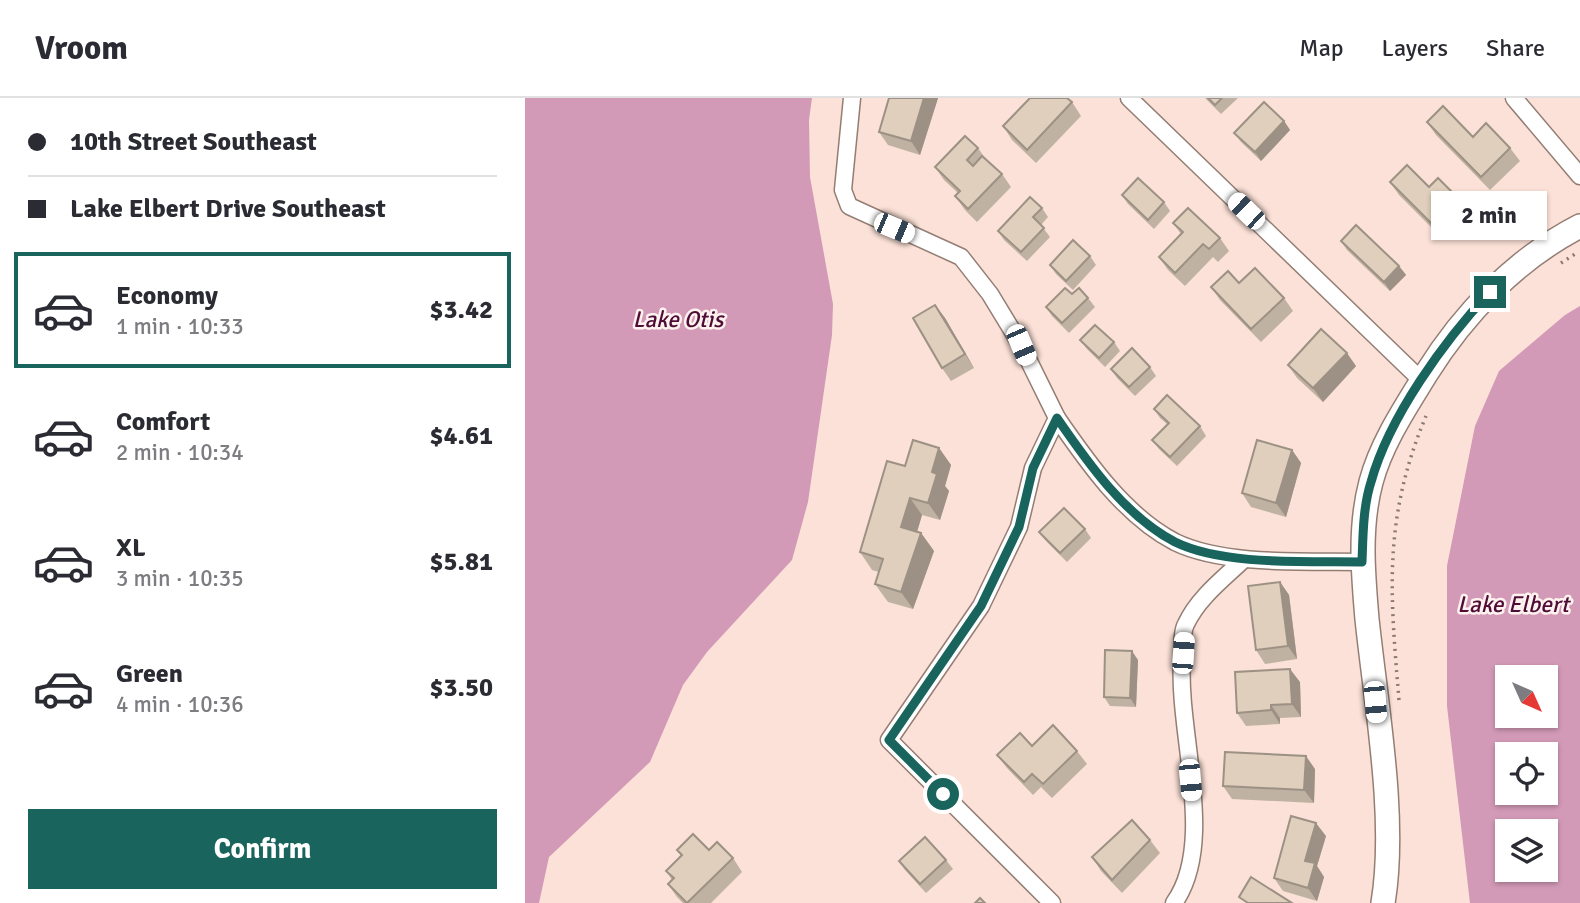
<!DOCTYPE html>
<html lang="en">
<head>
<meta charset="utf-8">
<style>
  :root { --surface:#fff; --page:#f2f2f3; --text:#2b2b33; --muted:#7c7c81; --line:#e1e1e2; --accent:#19645c }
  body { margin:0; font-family:Signika,sans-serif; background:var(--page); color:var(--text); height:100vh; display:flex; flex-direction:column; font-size:26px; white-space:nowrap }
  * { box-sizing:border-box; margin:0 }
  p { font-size:23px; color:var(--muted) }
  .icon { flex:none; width:38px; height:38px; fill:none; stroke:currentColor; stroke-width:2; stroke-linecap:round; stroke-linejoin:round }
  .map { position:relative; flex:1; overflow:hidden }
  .sheet { display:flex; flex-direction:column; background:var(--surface); width:525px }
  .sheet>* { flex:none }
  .top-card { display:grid; align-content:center; height:154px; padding:0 28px; background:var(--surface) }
  .needle { width:46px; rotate:135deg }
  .buttons { position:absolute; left:970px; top:567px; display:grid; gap:14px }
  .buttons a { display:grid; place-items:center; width:63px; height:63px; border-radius:0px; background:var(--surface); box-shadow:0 2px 5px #0004; font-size:35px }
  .end { position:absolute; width:32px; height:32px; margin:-16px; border:9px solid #19645c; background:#fff; box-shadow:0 0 0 4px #fff }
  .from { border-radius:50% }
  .bubble { position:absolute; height:49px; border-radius:0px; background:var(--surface); box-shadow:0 2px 5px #0004; font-size:23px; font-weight:700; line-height:49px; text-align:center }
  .car { position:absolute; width:21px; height:42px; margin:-21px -10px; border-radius:9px; box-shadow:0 0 5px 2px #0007; background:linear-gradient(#fff 24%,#345 0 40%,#fff 0 76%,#345 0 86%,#fff 0) }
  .top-card b { display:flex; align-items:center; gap:24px; height:66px; font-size:26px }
  .top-card b+b { border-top:2px solid var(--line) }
  .top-card i { width:18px; height:18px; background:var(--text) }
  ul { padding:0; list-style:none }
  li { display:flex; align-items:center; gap:21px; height:116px; margin:0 14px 10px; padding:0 14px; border:4px solid transparent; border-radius:0px }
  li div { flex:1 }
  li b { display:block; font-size:26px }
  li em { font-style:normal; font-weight:700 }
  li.active { border-color:var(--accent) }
  li>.icon { width:63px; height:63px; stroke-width:1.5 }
  .button { display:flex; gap:14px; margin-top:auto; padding:14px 28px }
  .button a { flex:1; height:80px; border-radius:0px; background:var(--accent); color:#fff; font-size:28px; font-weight:700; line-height:80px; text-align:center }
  header { display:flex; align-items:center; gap:42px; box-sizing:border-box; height:98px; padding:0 35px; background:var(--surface); border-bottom:2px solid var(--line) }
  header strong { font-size:33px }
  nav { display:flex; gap:38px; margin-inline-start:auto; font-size:24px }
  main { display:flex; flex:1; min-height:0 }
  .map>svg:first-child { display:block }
  .water { fill:#d39ab7; fill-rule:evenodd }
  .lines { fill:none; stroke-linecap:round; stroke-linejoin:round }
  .minor-casing { stroke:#947e74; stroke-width:19 }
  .secondary-casing { stroke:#947e74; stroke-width:26 }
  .path { stroke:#8a7973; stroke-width:3.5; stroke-dasharray:2 5; stroke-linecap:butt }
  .minor { stroke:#fff; stroke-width:16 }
  .secondary { stroke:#fff; stroke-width:23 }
  .wall { fill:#c0b2a2 }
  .shaded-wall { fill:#9c9184 }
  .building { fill:#dfcfbc; stroke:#9c9184; stroke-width:2 }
  .route { stroke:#19645c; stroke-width:9 }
  .labels { text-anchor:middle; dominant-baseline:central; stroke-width:5; stroke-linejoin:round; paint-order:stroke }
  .water-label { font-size:23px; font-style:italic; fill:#4f0c37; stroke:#fdf2ee }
</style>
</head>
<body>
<header>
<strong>Vroom</strong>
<nav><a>Map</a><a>Layers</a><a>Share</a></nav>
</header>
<main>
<section class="sheet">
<div class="top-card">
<b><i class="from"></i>10th Street Southeast</b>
<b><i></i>Lake Elbert Drive Southeast</b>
</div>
<ul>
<li class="active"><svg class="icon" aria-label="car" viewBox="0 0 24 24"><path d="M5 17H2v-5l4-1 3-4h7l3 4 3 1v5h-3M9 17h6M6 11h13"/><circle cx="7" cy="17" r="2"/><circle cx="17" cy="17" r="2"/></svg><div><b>Economy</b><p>1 min · 10:33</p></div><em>$3.42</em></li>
<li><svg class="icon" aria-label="car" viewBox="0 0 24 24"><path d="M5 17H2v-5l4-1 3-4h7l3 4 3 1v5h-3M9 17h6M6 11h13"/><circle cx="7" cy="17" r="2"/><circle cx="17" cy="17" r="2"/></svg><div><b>Comfort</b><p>2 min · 10:34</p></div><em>$4.61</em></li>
<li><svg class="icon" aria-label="car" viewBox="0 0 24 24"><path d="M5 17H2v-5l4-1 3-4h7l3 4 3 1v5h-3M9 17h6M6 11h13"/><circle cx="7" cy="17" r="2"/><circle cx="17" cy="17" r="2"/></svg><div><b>XL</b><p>3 min · 10:35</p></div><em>$5.81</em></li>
<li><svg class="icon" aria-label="car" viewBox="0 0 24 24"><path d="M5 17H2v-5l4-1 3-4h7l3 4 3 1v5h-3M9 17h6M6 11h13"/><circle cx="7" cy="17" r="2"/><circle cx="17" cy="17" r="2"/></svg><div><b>Green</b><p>4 min · 10:36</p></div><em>$3.50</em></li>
</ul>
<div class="button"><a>Confirm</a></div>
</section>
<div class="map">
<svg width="1055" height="805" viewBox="0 0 1055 805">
  <rect width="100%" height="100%" fill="#fbe1d7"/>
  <g class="water">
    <path d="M 0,0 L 287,0 L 284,22 L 285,79 L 308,206 L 307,237 L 283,404 L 267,462 L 182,554 L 158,587 L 125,664 L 24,759 L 14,805 L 0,805 Z"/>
    <path d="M 1055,208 L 1055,805 L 945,805 L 922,608 L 922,468 L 950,328 L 974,273 L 1040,217 ZM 982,579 L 1020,579 L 1020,618 L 982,618 ZM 982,656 L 1020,656 L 1020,695 L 982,695 ZM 982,733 L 1020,733 L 1020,772 L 982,772 Z"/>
  </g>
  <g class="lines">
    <defs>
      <g id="minor">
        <path d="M 327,0 L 318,92 L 324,108 L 436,159 L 465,196 L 496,247 L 532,320 L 508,370 L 494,429 L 456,508 L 364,642 L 527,805"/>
        <path d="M 604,0 L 897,283"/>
        <path d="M 989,0 L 1055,78"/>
        <path d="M 532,320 C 563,365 600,418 650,444 C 699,468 783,463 837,464"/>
        <path d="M 649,805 C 692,745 652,634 657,563 C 658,552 656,535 661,526 C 673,500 698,481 718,462"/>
      </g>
      <path id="secondary" d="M 858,805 C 872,721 851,607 842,521 C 838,475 834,429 846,384 C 856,346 880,310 901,276 C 939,215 991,161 1055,128"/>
    </defs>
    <use href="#minor" class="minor-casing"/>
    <use href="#secondary" class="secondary-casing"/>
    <g class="path">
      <path d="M 1036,165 L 1050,156"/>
      <path d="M 874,602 C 865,494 858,421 901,318"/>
    </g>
    <use href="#minor" class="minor"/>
    <use href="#secondary" class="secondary"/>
  </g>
  <g class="wall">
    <path d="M 364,0 L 413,0 L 395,57 L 363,47 L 354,34 Z"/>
    <path d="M 680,0 L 713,0 L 696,16 Z"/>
    <path d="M 547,4 L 556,18 L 511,65 L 487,42 L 478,28 Z"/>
    <path d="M 759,23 L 765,32 L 736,63 L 716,44 L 709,35 Z"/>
    <path d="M 902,24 L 985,50 L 995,63 L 965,92 L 911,37 Z"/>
    <path d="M 453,50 L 460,60 L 477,76 L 486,89 L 452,124 L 440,112 L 430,98 L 433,95 L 419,82 L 410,69 Z"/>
    <path d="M 865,84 L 927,94 L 936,107 L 929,115 L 935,124 L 918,141 L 874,97 Z"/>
    <path d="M 597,97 L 639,104 L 645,113 L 629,131 L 603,106 Z"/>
    <path d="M 517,110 L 523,119 L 516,127 L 525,139 L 502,163 L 479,142 L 473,133 Z"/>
    <path d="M 648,125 L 695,140 L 704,153 L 693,164 L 688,159 L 660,188 L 643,172 L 634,159 L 656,136 Z"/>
    <path d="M 816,143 L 874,168 L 881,177 L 865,193 L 822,152 Z"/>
    <path d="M 565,158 L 571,167 L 548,192 L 531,176 L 525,167 Z"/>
    <path d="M 714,185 L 759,200 L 768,213 L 736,244 L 695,202 L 686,189 Z"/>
    <path d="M 547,196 L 563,200 L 570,209 L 544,235 L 527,218 L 521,209 Z"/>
    <path d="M 410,207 L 420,220 L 449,270 L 426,283 L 417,270 Z"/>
    <path d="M 555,242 L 589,244 L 595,253 L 580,269 L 562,251 Z"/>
    <path d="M 763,267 L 831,268 L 798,304 L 772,280 Z"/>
    <path d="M 625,269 L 631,278 L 610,298 L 592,280 L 586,271 Z"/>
    <path d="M 629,311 L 675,328 L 681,338 L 652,368 L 634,351 L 627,342 L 642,326 L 635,320 Z"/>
    <path d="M 414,350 L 426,367 L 420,388 L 424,393 L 415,422 L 397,417 L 392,434 L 396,435 L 409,453 L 388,511 L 363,504 L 350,486 L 354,474 L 347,472 L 335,454 Z"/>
    <path d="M 767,352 L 776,365 L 761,419 L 726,409 L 717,395 Z"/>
    <path d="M 560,431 L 566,440 L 542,464 L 521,443 L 514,434 Z"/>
    <path d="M 755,484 L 764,497 L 772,561 L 740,566 L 731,552 Z"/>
    <path d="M 613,562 L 611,609 L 585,608 L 579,599 Z"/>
    <path d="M 775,584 L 776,619 L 755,620 L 755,626 L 721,628 L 712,615 Z"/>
    <path d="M 507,648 L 552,653 L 562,666 L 527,700 L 516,689 L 508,697 L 482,670 L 472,657 Z"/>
    <path d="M 790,671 L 789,705 L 707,701 L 698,688 Z"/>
    <path d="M 801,738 L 792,768 L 799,779 L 792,803 L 758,793 L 749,780 Z"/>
    <path d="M 625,742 L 635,755 L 597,795 L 576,773 L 567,759 Z"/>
    <path d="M 152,752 L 184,752 L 208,760 L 217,774 L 186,805 L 158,805 L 152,799 L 143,786 L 147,782 L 141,773 L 156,758 Z"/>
    <path d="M 421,762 L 428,771 L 401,795 L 380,772 L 374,763 Z"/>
  </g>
  <g class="shaded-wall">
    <path d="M 399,0 L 413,0 L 395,57 L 386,43 Z"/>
    <path d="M 759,23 L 765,32 L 736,63 L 730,54 Z"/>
    <path d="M 874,168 L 881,177 L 865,193 L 859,184 Z"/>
    <path d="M 410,207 L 420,220 L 449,270 L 440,256 Z"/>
    <path d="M 822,255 L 831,268 L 798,304 L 788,290 Z"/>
    <path d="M 414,350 L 426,367 L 420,388 L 424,393 L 415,422 L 403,405 L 407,374 Z"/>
    <path d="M 767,352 L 776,365 L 761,419 L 751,405 Z"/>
    <path d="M 385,400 L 397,417 L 388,447 L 376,429 Z"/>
    <path d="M 396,435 L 409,453 L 388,511 L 376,494 Z"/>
    <path d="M 755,484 L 764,497 L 772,561 L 763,548 Z"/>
    <path d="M 607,553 L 613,562 L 611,609 L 605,600 Z"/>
    <path d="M 765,571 L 775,584 L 776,619 L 767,606 Z"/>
    <path d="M 746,607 L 755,620 L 755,626 L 746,612 Z"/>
    <path d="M 781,658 L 790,671 L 789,705 L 779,692 Z"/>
    <path d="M 791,725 L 801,738 L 792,768 L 799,779 L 792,803 L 783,790 L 780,763 Z"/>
  </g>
  <g class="building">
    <path d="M 364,0 L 399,0 L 386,43 L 354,34 Z"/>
    <path d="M 505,0 L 542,0 L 547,4 L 502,52 L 478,28 Z"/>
    <path d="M 683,0 L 697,0 L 690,7 Z"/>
    <path d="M 739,4 L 759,23 L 730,54 L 709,35 Z"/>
    <path d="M 918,8 L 948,39 L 961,25 L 985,50 L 956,79 L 902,24 Z"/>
    <path d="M 440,38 L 453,50 L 442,62 L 448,68 L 457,58 L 477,76 L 443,111 L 430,98 L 435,93 L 410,69 Z"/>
    <path d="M 882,67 L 904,89 L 913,80 L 927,94 L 918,103 L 926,111 L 909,128 L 865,84 Z"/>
    <path d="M 613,80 L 639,104 L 623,122 L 597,97 Z"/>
    <path d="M 505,99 L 517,110 L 508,119 L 519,130 L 496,154 L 473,133 Z"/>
    <path d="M 663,110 L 695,140 L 684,151 L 678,146 L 650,175 L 634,159 L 658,134 L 648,125 Z"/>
    <path d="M 831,127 L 874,168 L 859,184 L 816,143 Z"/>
    <path d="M 548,142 L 565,158 L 541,183 L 525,167 Z"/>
    <path d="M 730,170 L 759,200 L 726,231 L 686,189 L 703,173 L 714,185 Z"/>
    <path d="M 540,190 L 547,196 L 554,190 L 563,200 L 537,225 L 521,209 Z"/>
    <path d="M 410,207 L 440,256 L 417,270 L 388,220 Z"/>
    <path d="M 570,227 L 589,244 L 574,260 L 555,242 Z"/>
    <path d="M 796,231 L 822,255 L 788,290 L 763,267 Z"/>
    <path d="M 607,250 L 625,269 L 604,289 L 586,271 Z"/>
    <path d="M 642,297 L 675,328 L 645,359 L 627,342 L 644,325 L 629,311 Z"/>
    <path d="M 388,342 L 414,350 L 407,374 L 412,376 L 403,405 L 385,400 L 376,429 L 396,435 L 376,494 L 350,486 L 358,461 L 335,454 L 362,363 L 380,368 Z"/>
    <path d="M 732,342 L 767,352 L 751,405 L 717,395 Z"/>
    <path d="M 539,410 L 560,431 L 535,455 L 514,434 Z"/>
    <path d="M 755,484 L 763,548 L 731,552 L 723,488 Z"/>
    <path d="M 580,552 L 607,553 L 605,600 L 579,599 Z"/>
    <path d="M 765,571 L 767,606 L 746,607 L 746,612 L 712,615 L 710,574 Z"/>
    <path d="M 528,627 L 552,653 L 518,686 L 507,676 L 499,684 L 472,657 L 495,635 L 507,648 Z"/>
    <path d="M 700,654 L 781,658 L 779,692 L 698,688 Z"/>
    <path d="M 766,718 L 791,725 L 780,763 L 790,765 L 783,790 L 749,780 Z"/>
    <path d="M 607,722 L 625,742 L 587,782 L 567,759 Z"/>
    <path d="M 168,736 L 184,752 L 192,744 L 208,760 L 162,805 L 143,786 L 149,780 L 141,773 L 157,757 L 152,752 Z"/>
    <path d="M 400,739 L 421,762 L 395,786 L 374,763 Z"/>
    <path d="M 726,779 L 767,805 L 723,805 L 714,799 Z"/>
    <path d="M 455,800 L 460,805 L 450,805 Z"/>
  </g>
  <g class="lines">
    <path class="route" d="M 418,696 L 364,642 L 456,508 L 494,429 L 508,370 L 532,320 C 563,365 600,418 650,444 C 699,468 782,463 837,464 C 838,437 838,409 846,384 C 864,319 919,243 965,194"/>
  </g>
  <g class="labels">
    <g class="water-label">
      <text x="153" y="221">Lake Otis</text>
      <text x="988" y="506">Lake Elbert</text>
    </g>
  </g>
</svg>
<div class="buttons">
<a><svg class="needle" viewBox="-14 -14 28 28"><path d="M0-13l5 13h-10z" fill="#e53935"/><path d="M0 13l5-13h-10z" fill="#7c7c81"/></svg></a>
<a><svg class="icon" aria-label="locate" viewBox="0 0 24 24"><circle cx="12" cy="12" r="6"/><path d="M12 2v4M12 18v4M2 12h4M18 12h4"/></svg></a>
<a><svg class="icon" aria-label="layers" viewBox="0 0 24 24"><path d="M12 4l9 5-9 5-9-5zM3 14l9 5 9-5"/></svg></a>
</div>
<i class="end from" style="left:418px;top:696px"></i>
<i class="end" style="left:965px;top:194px"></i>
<div class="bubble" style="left:906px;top:93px;width:116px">2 min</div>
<i class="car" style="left:721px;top:113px;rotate:314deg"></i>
<i class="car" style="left:369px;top:130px;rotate:113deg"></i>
<i class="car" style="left:496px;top:247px;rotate:157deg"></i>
<i class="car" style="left:658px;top:555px;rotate:4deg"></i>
<i class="car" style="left:850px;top:604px;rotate:175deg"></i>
<i class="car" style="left:665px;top:682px;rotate:175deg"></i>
</div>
</main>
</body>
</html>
